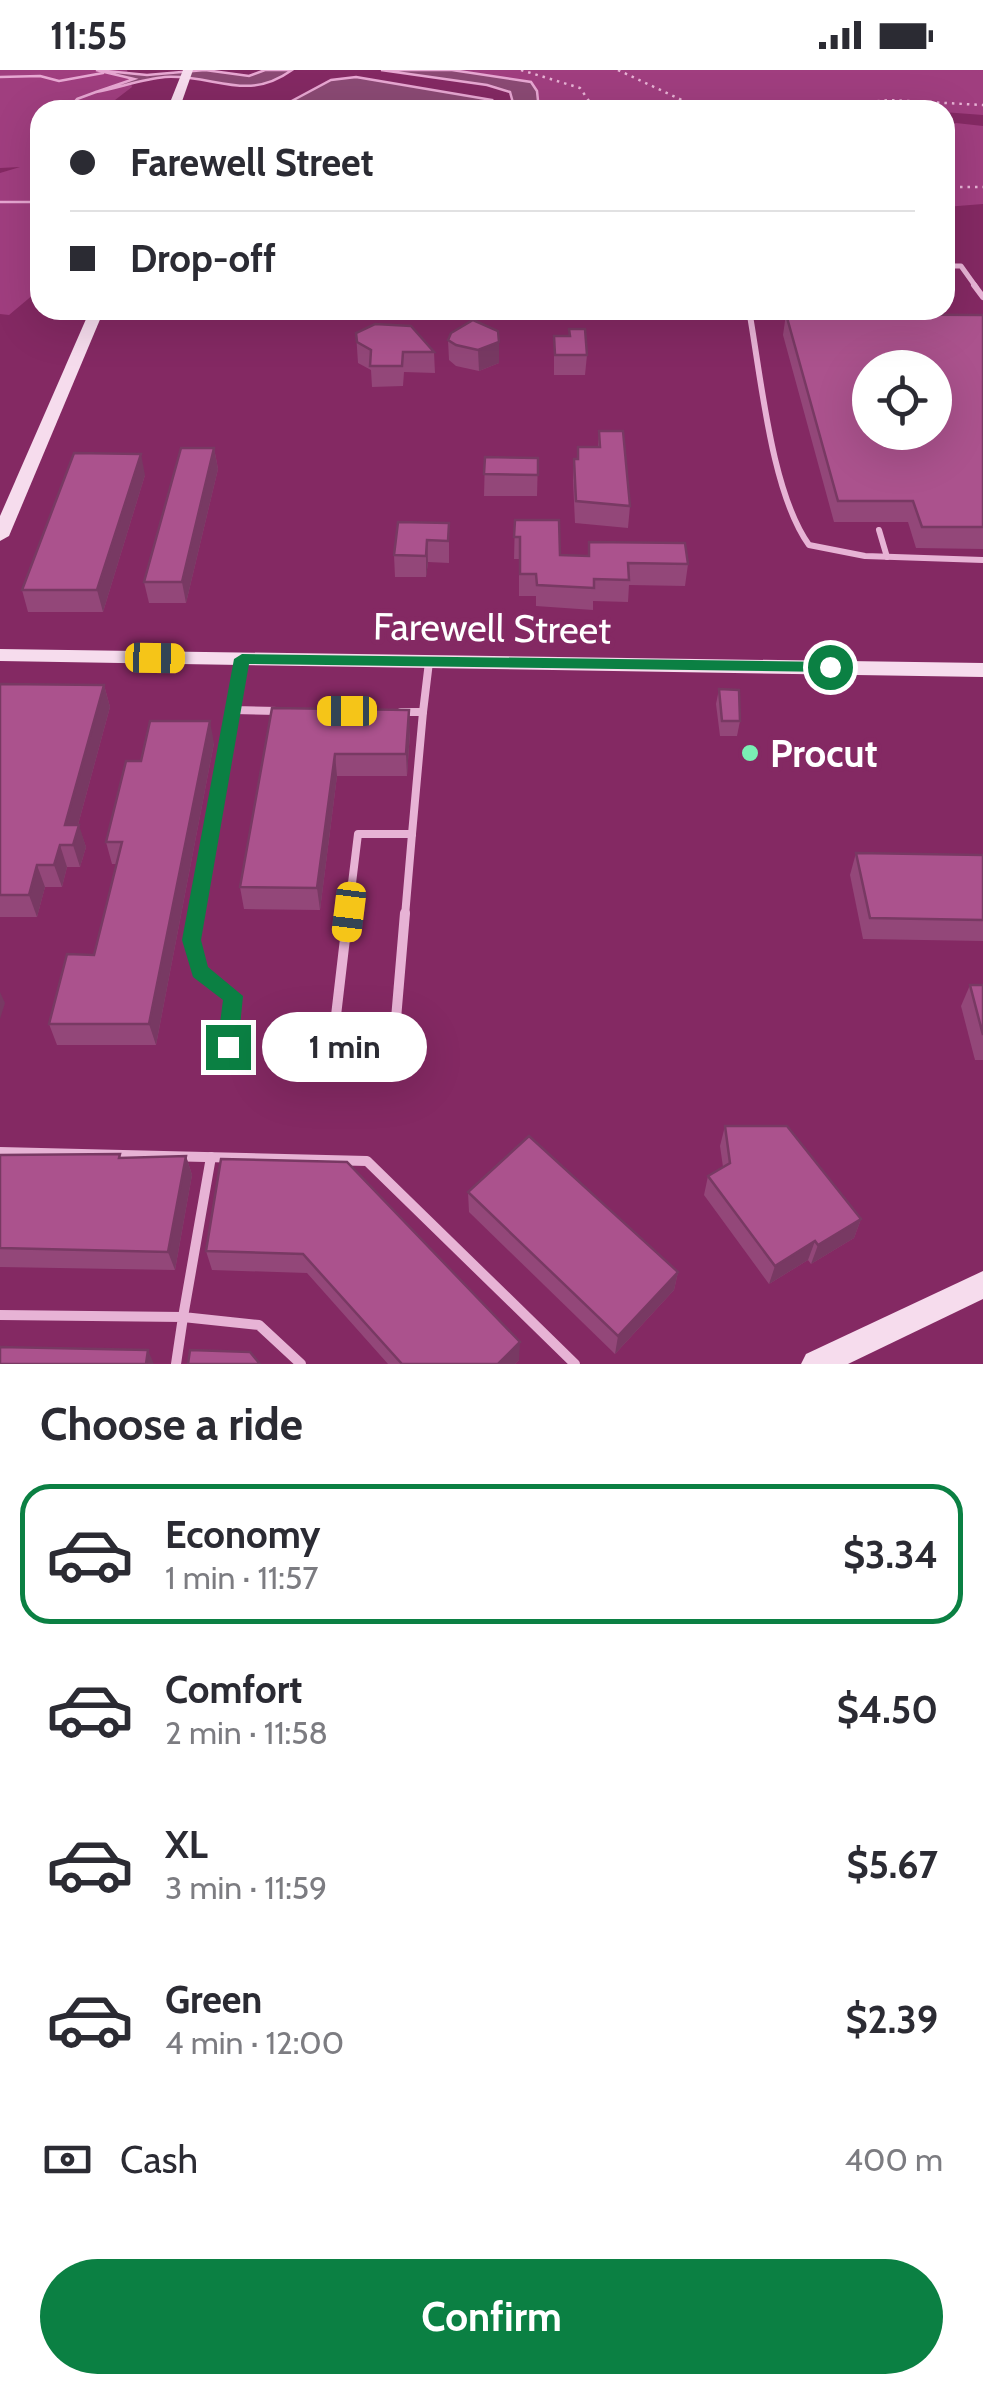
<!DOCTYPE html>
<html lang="en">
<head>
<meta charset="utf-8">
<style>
  :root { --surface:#fff; --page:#f7f7f7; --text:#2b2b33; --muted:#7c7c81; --line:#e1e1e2; --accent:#0b8043 }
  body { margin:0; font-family:Cabin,sans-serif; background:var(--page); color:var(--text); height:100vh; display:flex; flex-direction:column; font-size:38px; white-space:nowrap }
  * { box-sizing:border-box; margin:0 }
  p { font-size:32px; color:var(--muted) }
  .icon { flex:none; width:55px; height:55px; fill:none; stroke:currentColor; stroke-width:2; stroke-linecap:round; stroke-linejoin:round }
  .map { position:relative; height:1294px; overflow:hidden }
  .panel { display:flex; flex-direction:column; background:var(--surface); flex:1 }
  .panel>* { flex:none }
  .hud { position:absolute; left:30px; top:30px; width:925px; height:220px; border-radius:30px; box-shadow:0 10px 40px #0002; display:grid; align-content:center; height:220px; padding:0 40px; background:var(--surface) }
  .fabs { position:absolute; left:852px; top:280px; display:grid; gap:20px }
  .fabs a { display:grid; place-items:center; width:100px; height:100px; border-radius:50%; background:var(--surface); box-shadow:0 10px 40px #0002; font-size:50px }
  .end { position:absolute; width:45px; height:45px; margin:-22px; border:12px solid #0b8043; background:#fff; box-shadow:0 0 0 5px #fff }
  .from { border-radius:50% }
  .bubble { position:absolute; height:70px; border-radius:35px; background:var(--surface); box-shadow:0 10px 40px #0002; font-size:32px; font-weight:800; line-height:70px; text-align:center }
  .car { position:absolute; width:30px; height:60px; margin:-30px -15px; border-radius:12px; box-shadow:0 0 8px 2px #0007; background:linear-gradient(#f5c518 24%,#345 0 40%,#f5c518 0 76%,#345 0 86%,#f5c518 0) }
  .hud b { display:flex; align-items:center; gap:35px; height:95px; font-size:38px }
  .hud b+b { border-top:2px solid var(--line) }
  .hud i { width:25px; height:25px; background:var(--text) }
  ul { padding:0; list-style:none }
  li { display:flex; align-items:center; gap:30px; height:140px; margin:0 20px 15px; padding:0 20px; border:5px solid transparent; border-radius:30px }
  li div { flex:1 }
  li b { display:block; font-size:38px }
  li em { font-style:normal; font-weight:800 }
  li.on { border-color:var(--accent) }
  li>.icon { width:90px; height:90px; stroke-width:1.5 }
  h2 { padding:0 40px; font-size:45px; line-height:120px }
  .pay { display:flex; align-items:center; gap:25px; height:110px; padding:0 40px; font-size:38px }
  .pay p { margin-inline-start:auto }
  .primary-button { display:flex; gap:20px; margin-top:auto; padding:20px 40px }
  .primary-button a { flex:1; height:115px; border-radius:60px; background:var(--accent); color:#fff; font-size:40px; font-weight:800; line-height:115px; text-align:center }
  .status { display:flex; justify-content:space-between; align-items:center; height:70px; padding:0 50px; background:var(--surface); direction:ltr }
  .status svg { height:28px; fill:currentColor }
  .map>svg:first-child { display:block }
  .green { fill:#a03e7f }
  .water { fill:#8b4a74; stroke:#e7a7d2; stroke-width:2.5 }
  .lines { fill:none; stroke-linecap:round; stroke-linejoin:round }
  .stream { stroke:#e7a7d2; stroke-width:2.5 }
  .path { stroke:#e7b3d5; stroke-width:2.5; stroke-dasharray:2.5 5; stroke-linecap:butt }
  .lane-far3 { stroke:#e7b3d5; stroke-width:5 }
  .lane-far2 { stroke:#e7b3d5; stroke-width:6 }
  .lane-far1 { stroke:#e7b3d5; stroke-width:8 }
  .lane { stroke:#e7b3d5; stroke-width:10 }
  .secondary { fill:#f6dced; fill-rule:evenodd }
  .wall { fill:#934779 }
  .shaded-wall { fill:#783963 }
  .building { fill:#ab528d; stroke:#783963; stroke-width:2.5; fill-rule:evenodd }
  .route { fill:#0b8043 }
  .poi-dot { fill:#7aeeb4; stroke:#842963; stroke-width:4 }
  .labels { text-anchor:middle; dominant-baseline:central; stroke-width:10; stroke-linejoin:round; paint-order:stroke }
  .street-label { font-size:38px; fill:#fff; stroke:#842963 }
  .poi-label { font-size:38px; font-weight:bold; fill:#fff; stroke:#842963; text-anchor:start }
</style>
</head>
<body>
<div class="status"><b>11:55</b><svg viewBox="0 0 49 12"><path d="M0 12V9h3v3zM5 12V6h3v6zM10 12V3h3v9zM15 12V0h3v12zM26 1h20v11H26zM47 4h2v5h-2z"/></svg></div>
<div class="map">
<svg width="983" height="1294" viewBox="0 0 983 1294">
  <rect width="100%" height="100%" fill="#842963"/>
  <g class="green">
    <path d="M 0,0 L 127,0 L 132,17 L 102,40 L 40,40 L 40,219 L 9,245 L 0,244 L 0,103 L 20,97 L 0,98 Z"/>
    <path d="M 452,0 L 983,0 L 983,45 L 862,36 L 851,40 L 539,40 L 537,21 L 531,12 Z"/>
    <path d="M 956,53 L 983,56 L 983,134 L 945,137 L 945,58 Z"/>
  </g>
  <g class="water">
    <path d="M 96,0 L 147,5 L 205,0 L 249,6 L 265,0 L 292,0 C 246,33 215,4 165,7 C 142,9 119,18 96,22 L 134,9 Z"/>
    <path d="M 381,0 L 452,0 L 531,12 L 537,21 L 539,40 L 515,40 L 510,22 L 487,15 Z"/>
    <path d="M 356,7 L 492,30 L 489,40 L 386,40 L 348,34 L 288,33 L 331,10 Z"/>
  </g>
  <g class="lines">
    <g class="stream">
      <path d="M 0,7 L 40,6 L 59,11 L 103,3"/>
      <path d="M 489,37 L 515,39"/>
      <path d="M 68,40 L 77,29 L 96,22"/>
      <path d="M 0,132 L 40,132"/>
    </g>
    <g class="path">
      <path d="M 521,0 L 580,18 L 589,31 L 575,40"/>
      <path d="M 618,0 L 703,40"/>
      <path d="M 795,40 L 889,30 L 983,35"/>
      <path d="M 945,117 L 983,117"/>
    </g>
    <path class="lane-far3" d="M 945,196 L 961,196 L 976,217"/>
    <g class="lane-far2">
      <path d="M 974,215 L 983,227"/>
      <path d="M 749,240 C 761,306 771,422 809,475 L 865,486 L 983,490"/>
      <path d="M 879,460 L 887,487"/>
    </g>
    <g class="lane-far1">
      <path d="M 242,589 L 234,640 L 277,641"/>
      <path d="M 401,642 L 423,642 L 429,592"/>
      <path d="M 412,764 L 423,642"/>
      <path d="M 196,846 L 234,640"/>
      <path d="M 348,846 L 358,764 L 412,764"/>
      <path d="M 405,846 L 412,764"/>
    </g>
    <g class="lane">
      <path d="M 196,843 C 187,891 197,898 233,927 L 228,977"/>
      <path d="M 348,843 L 330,997 L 392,996 L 405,843"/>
      <path d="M 0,1082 L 367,1091 L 575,1294"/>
      <path d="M 211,1087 L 183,1247 L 259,1255 L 301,1294"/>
      <path d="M 0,1245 L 183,1247 L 176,1294"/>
    </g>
    <g class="secondary">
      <path d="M 183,0 L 193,0 L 179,40 L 167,40 Z"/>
      <path d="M 90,240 L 104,240 L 9,466 L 0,471 L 0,446 Z"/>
      <path d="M 0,579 L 983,593 L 983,607 L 0,591 Z"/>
      <path d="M 983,1201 L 983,1229 L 848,1294 L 801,1294 L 806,1284 Z"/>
    </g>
  </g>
  <g class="wall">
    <path d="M 163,240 L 216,240 L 215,245 L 164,245 Z"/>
    <path d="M 786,244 L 983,245 L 983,479 L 916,478 L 908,452 L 834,452 L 783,265 Z"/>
    <path d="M 356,263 L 434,282 L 435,303 L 404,302 L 403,316 L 372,317 L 371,300 L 358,293 Z"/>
    <path d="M 451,263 L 499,293 L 479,301 L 456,296 L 449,290 L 448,270 Z"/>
    <path d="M 554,266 L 587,285 L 585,305 L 554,305 Z"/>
    <path d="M 599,361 L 630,436 L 628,458 L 575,453 L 573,410 L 574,389 L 577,389 L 578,377 L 598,377 Z"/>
    <path d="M 214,378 L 218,399 L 186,533 L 149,533 L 144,512 Z"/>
    <path d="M 485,387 L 538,388 L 537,426 L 484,426 Z"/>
    <path d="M 145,405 L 103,542 L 28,542 L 22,520 Z"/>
    <path d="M 515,450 L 560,485 L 588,486 L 589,472 L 688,494 L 685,516 L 629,515 L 628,532 L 593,531 L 593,540 L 536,536 L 536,526 L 519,526 L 519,489 L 514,489 Z"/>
    <path d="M 449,453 L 449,493 L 428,492 L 426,507 L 395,507 L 394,485 Z"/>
    <path d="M 0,614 L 104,615 L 110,637 L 78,755 L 86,777 L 80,797 L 67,797 L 62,817 L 45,817 L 37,847 L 0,847 Z"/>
    <path d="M 719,619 L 740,651 L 737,666 L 720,666 L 716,634 Z"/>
    <path d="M 272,638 L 410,662 L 407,706 L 337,706 L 320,840 L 244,839 L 240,817 Z"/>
    <path d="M 214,673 L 156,975 L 57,975 L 49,954 L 94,885 L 116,794 L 112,794 L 106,772 L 141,691 Z"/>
    <path d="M 856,783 L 983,785 L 983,871 L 863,869 L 850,805 Z"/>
    <path d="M 970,915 L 983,915 L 983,990 L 975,990 L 961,936 Z"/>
    <path d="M 725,1056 L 861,1149 L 854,1168 L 811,1194 L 808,1190 L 769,1214 L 704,1125 L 708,1106 L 723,1097 L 720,1076 Z"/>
    <path d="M 0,1085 L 121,1088 L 186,1086 L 192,1105 L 175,1200 L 0,1197 Z"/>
    <path d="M 221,1089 L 519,1290 L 515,1294 L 388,1294 L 307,1203 L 212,1200 L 206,1181 Z"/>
    <path d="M 468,1122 L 678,1202 L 674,1220 L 615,1284 L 469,1142 Z"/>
  </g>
  <g class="shaded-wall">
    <path d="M 499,272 L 499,293 L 479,301 L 478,280 Z"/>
    <path d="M 214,378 L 218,399 L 186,533 L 182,512 Z"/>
    <path d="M 141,384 L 145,405 L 103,542 L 97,520 Z"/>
    <path d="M 427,470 L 428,492 L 426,507 L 426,486 Z"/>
    <path d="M 104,615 L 110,637 L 72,777 L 65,755 Z"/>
    <path d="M 409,640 L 410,662 L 407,706 L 406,684 Z"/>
    <path d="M 210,651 L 214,673 L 156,975 L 149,954 Z"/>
    <path d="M 335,684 L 337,706 L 320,840 L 317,818 Z"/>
    <path d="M 79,755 L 86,777 L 80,797 L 73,775 Z"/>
    <path d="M 60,775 L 67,797 L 62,817 L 54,795 Z"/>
    <path d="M 37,795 L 45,817 L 37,847 L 29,825 Z"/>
    <path d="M 0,922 L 5,933 L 0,949 Z"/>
    <path d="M 186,1086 L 192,1105 L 175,1200 L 168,1182 Z"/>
    <path d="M 861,1149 L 854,1168 L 811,1194 L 818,1175 Z"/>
    <path d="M 815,1171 L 808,1190 L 769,1214 L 775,1196 Z"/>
    <path d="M 678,1202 L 674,1220 L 615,1284 L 618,1266 Z"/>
    <path d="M 520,1272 L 519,1290 L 515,1294 L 498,1294 Z"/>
    <path d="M 148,1280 L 154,1294 L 146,1294 Z"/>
  </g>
  <g class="building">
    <path d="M 786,244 L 983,245 L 983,457 L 922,457 L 913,431 L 838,431 ZM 870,298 L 935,298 L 935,362 L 870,362 Z"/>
    <path d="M 473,250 L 498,261 L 499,272 L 478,280 L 456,275 L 448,270 L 451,263 Z"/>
    <path d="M 375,254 L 411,256 L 434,282 L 403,282 L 402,296 L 370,296 L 371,280 L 357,272 L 356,263 Z"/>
    <path d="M 569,259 L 585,259 L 587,285 L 555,285 L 554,266 L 570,266 Z"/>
    <path d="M 599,361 L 623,361 L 630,436 L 576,431 L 574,389 L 578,389 L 578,377 L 600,377 Z"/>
    <path d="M 181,378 L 214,378 L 182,512 L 144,512 Z"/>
    <path d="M 74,383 L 141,384 L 97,520 L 22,520 Z"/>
    <path d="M 485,387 L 538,388 L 538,405 L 484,404 Z"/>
    <path d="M 515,450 L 559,450 L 560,485 L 589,486 L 589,472 L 685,473 L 688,494 L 628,493 L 629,510 L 594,509 L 594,518 L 537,515 L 536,504 L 520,504 L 520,467 L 514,467 Z"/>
    <path d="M 398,452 L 449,453 L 448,471 L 427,470 L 426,486 L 394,485 Z"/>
    <path d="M 0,614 L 104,615 L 65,755 L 79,755 L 73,775 L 60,775 L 54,795 L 37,795 L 29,825 L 0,825 Z"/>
    <path d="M 719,619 L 739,620 L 740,651 L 722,651 Z"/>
    <path d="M 272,638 L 409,640 L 406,684 L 335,684 L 317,818 L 240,817 Z"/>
    <path d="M 150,651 L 210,651 L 149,954 L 49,954 L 67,884 L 94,885 L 122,772 L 106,772 L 126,691 L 141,691 Z"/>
    <path d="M 856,783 L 983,785 L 983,850 L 870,848 Z"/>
    <path d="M 970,915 L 983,915 L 983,965 Z"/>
    <path d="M 725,1056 L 787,1056 L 861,1149 L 818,1175 L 815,1171 L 775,1196 L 708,1106 L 730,1093 Z"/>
    <path d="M 529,1066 L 678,1202 L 618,1266 L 468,1122 Z"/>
    <path d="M 120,1084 L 119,1088 L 186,1086 L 168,1182 L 0,1178 L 0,1085 Z"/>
    <path d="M 221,1089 L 347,1092 L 520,1272 L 498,1294 L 402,1294 L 303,1184 L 206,1181 Z"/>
    <path d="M 0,1277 L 148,1280 L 146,1294 L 0,1294 Z"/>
    <path d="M 190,1280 L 250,1282 L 260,1294 L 188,1294 Z"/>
  </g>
  <path class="route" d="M 242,584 L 830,592 L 838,597 L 830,602 L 249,594 L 201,870 L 208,897 L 243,926 L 238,977 L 228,986 L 217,977 L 223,930 L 193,907 L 182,870 L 234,589 Z"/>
  <circle class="poi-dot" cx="750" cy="683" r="10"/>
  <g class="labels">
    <g class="street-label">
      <text transform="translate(492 558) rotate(1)">Farewell Street</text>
    </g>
    <g class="poi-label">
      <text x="770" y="683">Procut</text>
    </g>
  </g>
</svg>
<div class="fabs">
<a><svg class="icon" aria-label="locate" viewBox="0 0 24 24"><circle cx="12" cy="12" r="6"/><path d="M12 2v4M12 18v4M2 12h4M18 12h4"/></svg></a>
</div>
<i class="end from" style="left:830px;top:597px"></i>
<i class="end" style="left:228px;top:977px"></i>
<div class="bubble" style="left:262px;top:942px;width:165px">1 min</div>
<i class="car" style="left:155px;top:588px;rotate:91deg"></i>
<i class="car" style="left:347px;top:641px;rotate:270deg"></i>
<i class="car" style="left:349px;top:842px;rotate:187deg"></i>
<div class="hud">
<b><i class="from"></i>Farewell Street</b>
<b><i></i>Drop-off</b>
</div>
</div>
<section class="panel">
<h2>Choose a ride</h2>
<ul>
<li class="on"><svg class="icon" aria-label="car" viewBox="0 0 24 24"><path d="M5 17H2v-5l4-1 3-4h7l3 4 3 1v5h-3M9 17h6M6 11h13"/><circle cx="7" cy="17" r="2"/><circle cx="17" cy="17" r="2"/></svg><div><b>Economy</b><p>1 min · 11:57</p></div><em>$3.34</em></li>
<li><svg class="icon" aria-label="car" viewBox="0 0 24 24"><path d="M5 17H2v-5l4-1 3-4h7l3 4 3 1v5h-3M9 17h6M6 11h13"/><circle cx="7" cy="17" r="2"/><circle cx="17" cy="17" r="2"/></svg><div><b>Comfort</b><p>2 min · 11:58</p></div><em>$4.50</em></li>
<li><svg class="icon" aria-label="car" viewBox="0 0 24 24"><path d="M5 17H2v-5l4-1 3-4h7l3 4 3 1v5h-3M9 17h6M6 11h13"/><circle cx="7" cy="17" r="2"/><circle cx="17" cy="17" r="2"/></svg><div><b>XL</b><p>3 min · 11:59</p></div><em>$5.67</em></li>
<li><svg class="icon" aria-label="car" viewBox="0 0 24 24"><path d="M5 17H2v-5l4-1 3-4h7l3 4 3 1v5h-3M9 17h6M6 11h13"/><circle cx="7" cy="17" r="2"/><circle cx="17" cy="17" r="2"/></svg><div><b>Green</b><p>4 min · 12:00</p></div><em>$2.39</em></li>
</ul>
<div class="pay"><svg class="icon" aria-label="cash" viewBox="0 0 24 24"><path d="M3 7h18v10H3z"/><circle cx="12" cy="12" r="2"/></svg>Cash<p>400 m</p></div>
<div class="primary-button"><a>Confirm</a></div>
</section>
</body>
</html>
